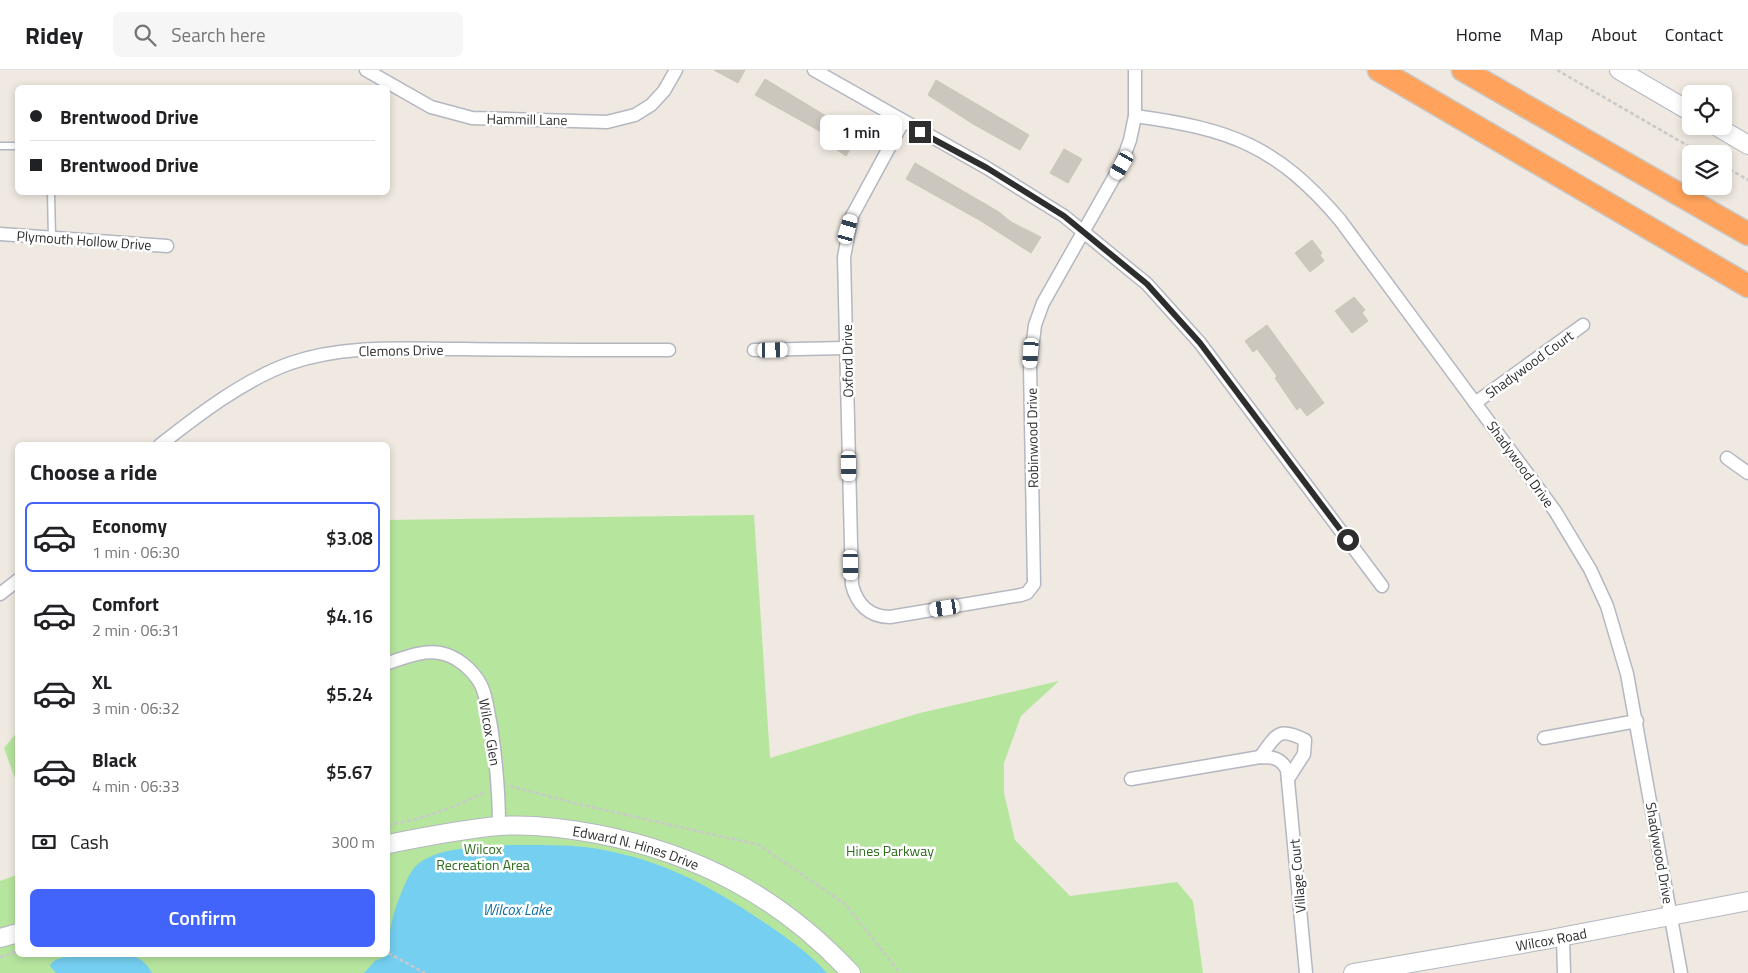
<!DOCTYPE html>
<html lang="en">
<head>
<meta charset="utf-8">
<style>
  :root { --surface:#fff; --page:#f6f6f6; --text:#202124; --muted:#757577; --line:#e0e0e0; --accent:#4264fb }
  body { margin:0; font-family:"Titillium Web",sans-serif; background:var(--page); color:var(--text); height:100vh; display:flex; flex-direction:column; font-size:19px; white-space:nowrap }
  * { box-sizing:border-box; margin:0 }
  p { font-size:16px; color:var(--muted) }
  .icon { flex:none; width:28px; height:28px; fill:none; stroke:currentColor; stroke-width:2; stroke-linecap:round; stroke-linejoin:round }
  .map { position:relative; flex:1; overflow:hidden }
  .side { position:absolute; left:15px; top:372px; width:375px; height:515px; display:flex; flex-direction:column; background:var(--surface); border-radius:8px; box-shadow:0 2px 8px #0003 }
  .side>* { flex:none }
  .hud { position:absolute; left:15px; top:15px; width:375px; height:110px; border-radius:8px; box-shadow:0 2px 8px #0003; display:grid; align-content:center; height:110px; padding:0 15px; background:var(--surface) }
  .fabs { position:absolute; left:1682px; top:15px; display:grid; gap:10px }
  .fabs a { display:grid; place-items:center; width:50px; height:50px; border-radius:8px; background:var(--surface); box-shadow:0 2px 8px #0003; font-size:25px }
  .end { position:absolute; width:22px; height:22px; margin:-11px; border:6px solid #2e2e2e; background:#fff; box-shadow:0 0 0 2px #fff }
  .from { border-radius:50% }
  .bubble { position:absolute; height:35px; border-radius:8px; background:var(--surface); box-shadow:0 2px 8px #0003; font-size:16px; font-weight:600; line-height:35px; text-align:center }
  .car { position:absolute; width:15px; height:30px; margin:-15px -8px; border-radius:6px; box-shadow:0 0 4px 1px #0007; background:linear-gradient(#fff 24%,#345 0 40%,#fff 0 76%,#345 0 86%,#fff 0) }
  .hud b { display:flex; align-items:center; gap:18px; height:48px; font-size:19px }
  .hud b+b { border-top:1px solid var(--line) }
  .hud i { width:12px; height:12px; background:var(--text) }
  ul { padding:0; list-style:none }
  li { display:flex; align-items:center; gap:15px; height:70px; margin:0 10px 8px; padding:0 5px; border:2px solid transparent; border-radius:8px }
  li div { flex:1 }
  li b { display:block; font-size:19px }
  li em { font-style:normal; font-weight:600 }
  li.active { border-color:var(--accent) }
  li>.icon { width:45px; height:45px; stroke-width:1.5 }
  h2 { padding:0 15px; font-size:22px; line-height:60px }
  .pay { display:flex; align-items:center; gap:12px; height:55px; padding:0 15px; font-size:19px }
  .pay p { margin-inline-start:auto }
  .primary-button { display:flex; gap:10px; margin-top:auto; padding:10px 15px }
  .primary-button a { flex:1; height:58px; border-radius:8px; background:var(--accent); color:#fff; font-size:20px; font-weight:600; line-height:58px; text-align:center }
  header { display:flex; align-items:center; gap:30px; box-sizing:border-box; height:70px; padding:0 25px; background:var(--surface); border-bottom:1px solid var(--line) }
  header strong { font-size:24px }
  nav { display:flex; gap:28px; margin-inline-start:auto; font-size:18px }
  .search { width:350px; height:45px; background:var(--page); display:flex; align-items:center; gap:12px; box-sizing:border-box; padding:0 18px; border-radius:8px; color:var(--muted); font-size:19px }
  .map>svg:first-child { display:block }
  .green { fill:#b6e59e }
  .water { fill:#75cff0 }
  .building { fill:#cbc7bf; stroke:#cbc5ba }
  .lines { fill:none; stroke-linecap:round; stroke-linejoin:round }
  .lane-casing { stroke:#b4b7c1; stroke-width:9 }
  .street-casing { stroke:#b4b7c1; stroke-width:15 }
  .secondary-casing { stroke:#b4b7c1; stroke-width:20 }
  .highway-casing { stroke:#c9c9c9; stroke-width:25 }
  .path { stroke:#c9c9c9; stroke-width:2.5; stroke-dasharray:4 2.5; stroke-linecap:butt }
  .lane { stroke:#fff; stroke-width:6 }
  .street { stroke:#fff; stroke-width:12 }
  .secondary { stroke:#fff; stroke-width:18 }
  .highway { stroke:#ffa35c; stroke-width:22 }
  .route { stroke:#2e2e2e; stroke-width:6 }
  .labels { text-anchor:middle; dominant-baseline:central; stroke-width:5; stroke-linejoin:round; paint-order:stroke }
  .street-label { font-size:14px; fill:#2e2e2e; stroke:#fff }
  .park-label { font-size:14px; fill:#2c6e1b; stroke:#fff }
  .water-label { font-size:15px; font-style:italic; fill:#0d6fa3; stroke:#fff }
</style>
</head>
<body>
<header>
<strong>Ridey</strong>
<div class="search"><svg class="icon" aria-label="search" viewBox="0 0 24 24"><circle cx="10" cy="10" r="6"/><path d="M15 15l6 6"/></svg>Search here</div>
<nav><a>Home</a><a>Map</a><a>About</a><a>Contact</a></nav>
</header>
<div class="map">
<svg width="1748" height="903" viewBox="0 0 1748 903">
  <rect width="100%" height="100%" fill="#efe9e1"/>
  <g class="green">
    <path d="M 754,445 L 770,688 L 920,643 L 1059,611 L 1021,646 L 1004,693 L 1004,723 L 1015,770 L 1070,826 L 1177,812 L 1193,831 L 1203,903 L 0,903 L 0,811 L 17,805 L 18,885 L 388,885 L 388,450 Z"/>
    <path d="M 17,662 L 17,714 L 4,678 Z"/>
  </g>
  <g class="water">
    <path d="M 510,775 C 541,775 574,774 604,780 C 661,791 705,813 753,845 C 780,863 805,879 827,903 L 364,903 L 375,891 L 388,885 C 388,865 392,845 400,826 C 404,816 408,806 414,798 C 433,776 483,777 510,775 Z"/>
    <path d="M 97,885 C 120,885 139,879 152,903 L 56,903 L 50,896 C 55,883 85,887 97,885 Z"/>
  </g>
  <g class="building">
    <path d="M 714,0 L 745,0 L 738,13 Z"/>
    <path d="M 765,9 L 836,52 L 849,58 L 850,55 L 861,61 L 846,86 L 837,80 L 841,73 L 755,25 Z"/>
    <path d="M 936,10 L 1029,65 L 1020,80 L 973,54 L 928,25 Z"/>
    <path d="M 1064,79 L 1082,89 L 1068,113 L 1050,103 Z"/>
    <path d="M 915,93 L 999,142 L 1011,152 L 1041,167 L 1031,183 L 981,151 L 906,109 Z"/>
    <path d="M 1312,170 L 1322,183 L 1320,185 L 1324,191 L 1310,202 L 1295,183 Z"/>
    <path d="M 1354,227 L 1365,240 L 1362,243 L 1368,251 L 1352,263 L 1335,241 Z"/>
    <path d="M 1267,255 L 1324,333 L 1307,346 L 1300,337 L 1297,340 L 1275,308 L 1277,306 L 1257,279 L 1253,282 L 1245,271 Z"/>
  </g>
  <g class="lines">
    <defs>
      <g id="lane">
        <path d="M 0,76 L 18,76"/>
        <path d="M 51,122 L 52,168"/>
      </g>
      <g id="street">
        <path d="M 366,0 L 431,37 L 472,48 L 607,52 L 635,45 L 651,35 L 664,21 L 676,0"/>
        <path d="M 814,0 L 987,98 L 1064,146 L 1147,214 L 1200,273 L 1382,516"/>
        <path d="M 1135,46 C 1230,59 1276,75 1340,150 L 1555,441 L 1590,499 L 1607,536 L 1627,604 L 1681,903"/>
        <path d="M 903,52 L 852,146 L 844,187 L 852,515 C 857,534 869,547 890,547 L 1021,525 L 1027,523 L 1034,514 L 1030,295 L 1035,255 L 1043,233 L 1121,95 L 1130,70 L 1135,46 L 1135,0"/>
        <path d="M 0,164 L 167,176"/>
        <path d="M 754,280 L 846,278"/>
        <path d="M 1475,333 L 1583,255"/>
        <path d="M 160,375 C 198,345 245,309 291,293 C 345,274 407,279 464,279 C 532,280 600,280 669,280"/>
        <path d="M 1727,388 L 1748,403"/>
        <path d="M 0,524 L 18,510"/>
        <path d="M 388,593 C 404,588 422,580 440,583 C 457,586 473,600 481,615 C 487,627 488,643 491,656 C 496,690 499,722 499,756"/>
        <path d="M 1544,668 L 1637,651"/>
        <path d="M 1260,687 C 1277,665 1277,656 1305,670 L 1304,684 L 1288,709"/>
        <path d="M 1131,709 L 1260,687 C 1273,687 1281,688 1287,700 L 1306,903"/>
        <path d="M 1563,867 L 1564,903"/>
      </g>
      <g id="secondary">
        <path d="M 1619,0 L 1691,42"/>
        <path d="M 1716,56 L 1748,75"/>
        <path id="s1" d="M 388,774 C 424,767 462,759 499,756 C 532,754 565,758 597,764 C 699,784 780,827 851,903"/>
        <path d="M 0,868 L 18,863"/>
        <path id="s2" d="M 1353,903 L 1545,870 L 1748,831"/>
      </g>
      <g id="highway">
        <path d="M 1379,0 L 1748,216"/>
        <path d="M 1463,0 L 1748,164"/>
      </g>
    </defs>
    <use href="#lane" class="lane-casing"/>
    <use href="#street" class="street-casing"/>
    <use href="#secondary" class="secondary-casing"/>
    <use href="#highway" class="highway-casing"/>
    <g class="path">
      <path d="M 1557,0 L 1702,84"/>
      <path d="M 1724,96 L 1748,110"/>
      <path d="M 510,716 L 574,733 L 759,775 L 845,834 L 900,903"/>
      <path d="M 388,755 C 422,749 454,738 485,722"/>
      <path d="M 388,883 L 425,903"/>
      <path d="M 0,887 L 14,883 L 13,880"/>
    </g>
    <use href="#lane" class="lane"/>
    <use href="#street" class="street"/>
    <use href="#secondary" class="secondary"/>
    <use href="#highway" class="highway"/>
  </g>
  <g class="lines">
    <path class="route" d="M 920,62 L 987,98 L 1064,146 L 1147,214 L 1200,273 L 1348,470"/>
  </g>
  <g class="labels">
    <g class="street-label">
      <text transform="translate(527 49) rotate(1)">Hammill Lane</text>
      <text transform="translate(84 170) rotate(4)">Plymouth Hollow Drive</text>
      <text transform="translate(401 280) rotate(-1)">Clemons Drive</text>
      <text transform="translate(847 291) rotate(-91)">Oxford Drive</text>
      <text transform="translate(1529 294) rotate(-36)">Shadywood Court</text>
      <text transform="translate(1032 368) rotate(-91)">Robinwood Drive</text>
      <text transform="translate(1521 394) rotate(54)">Shadywood Drive</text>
      <text transform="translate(490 662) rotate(80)">Wilcox Glen</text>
      <text stroke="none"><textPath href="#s1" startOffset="252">Edward N. Hines Drive</textPath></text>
      <text transform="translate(1660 783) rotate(80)">Shadywood Drive</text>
      <text transform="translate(1297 806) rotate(-95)">Village Court</text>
      <text stroke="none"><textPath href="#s2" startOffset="201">Wilcox Road</textPath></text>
    </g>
    <g class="park-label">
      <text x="483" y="778">Wilcox<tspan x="483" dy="16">Recreation Area</tspan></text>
      <text x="890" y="780">Hines Parkway</text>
    </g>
    <g class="water-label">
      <text x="517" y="839">Wilcox Lake</text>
    </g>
  </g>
</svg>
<div class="fabs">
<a><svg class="icon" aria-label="locate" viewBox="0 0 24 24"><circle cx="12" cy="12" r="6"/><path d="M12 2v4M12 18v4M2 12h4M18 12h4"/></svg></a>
<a><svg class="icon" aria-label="layers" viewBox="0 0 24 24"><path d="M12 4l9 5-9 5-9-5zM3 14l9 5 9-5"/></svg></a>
</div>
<i class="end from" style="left:1348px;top:470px"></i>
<i class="end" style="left:920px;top:62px"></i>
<div class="bubble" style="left:820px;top:45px;width:82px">1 min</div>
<i class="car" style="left:1122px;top:95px;rotate:210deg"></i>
<i class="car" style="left:848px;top:159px;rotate:16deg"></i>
<i class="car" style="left:773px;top:280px;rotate:89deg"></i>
<i class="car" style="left:1031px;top:283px;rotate:184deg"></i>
<i class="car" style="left:849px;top:396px;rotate:179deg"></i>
<i class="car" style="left:851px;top:495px;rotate:179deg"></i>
<i class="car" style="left:945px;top:538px;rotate:261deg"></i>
<div class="hud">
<b><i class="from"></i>Brentwood Drive</b>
<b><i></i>Brentwood Drive</b>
</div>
<section class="side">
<h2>Choose a ride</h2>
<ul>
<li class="active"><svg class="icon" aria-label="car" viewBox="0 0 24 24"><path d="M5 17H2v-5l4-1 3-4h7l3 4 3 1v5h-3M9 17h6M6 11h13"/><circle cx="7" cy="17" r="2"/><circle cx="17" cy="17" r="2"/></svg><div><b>Economy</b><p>1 min · 06:30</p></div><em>$3.08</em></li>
<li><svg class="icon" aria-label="car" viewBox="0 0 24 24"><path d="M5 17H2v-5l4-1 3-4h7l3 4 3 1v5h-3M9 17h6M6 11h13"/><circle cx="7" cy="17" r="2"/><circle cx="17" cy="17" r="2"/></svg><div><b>Comfort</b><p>2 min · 06:31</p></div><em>$4.16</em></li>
<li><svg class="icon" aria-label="car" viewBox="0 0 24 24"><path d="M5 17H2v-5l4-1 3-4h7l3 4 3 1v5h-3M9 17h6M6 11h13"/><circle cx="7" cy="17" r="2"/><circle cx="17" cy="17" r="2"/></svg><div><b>XL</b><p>3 min · 06:32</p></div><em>$5.24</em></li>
<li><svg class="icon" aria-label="car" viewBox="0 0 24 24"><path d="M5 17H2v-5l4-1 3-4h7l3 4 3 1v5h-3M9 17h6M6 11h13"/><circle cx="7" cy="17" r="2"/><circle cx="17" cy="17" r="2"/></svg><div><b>Black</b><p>4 min · 06:33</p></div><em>$5.67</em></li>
</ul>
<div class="pay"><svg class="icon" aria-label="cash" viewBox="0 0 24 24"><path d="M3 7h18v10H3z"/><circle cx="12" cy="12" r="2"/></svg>Cash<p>300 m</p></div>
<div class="primary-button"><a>Confirm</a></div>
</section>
</div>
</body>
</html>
